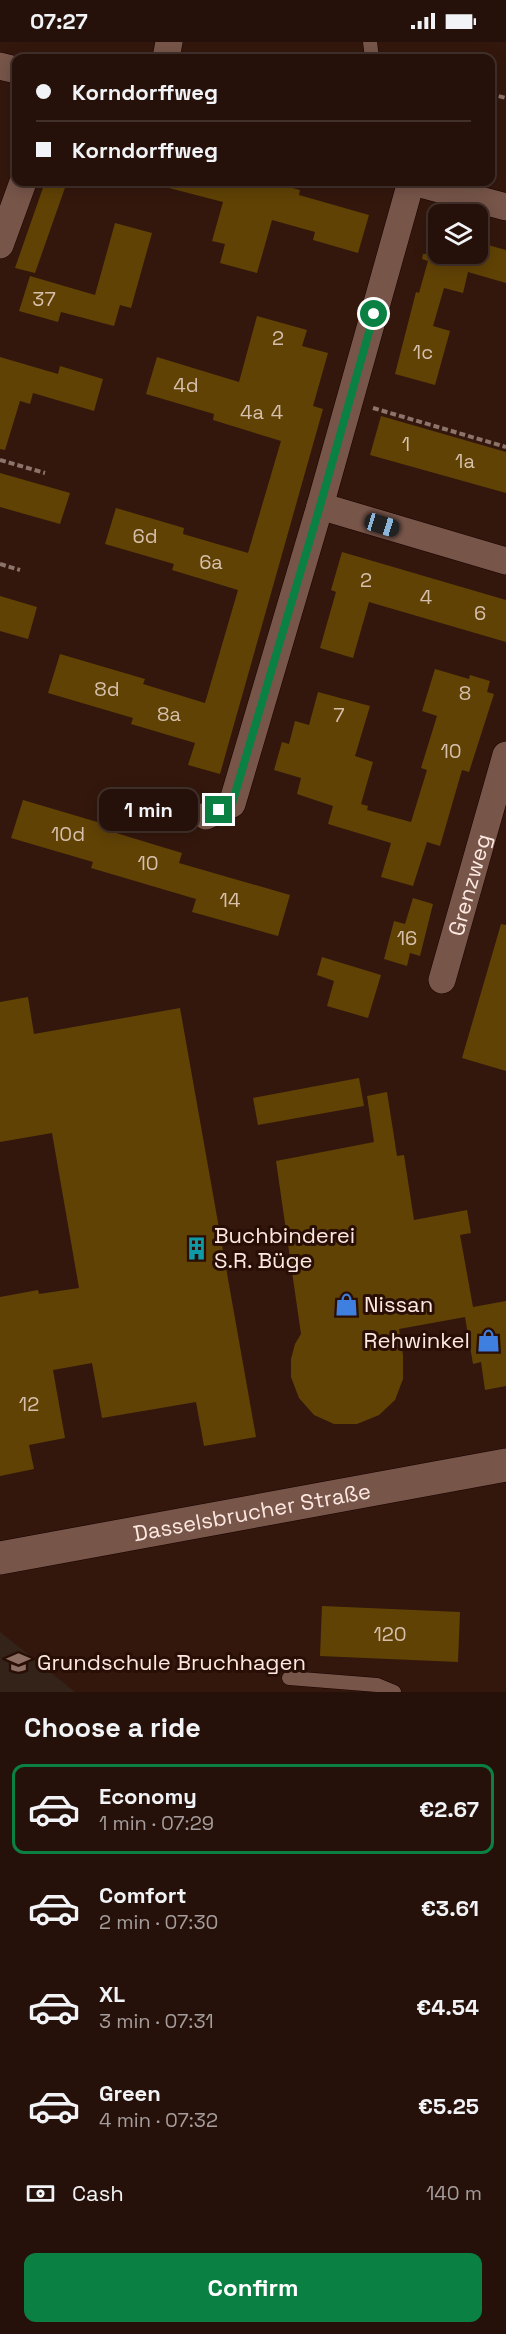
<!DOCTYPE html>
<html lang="en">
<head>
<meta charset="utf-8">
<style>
  :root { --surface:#26110a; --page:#321f18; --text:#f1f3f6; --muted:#a49d9c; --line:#42312b; --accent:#0b8043 }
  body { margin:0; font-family:"Space Grotesk",sans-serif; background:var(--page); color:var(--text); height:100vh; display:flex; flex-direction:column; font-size:22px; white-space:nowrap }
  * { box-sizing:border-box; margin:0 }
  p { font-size:20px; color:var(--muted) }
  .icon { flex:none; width:33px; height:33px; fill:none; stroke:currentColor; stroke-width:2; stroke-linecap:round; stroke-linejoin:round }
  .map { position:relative; height:1650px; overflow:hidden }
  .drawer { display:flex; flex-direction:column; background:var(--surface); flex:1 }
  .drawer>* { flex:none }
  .banner { position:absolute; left:12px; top:12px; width:483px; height:132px; border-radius:12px; box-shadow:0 3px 15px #0003,0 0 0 2px var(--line); display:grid; align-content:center; height:132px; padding:0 24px; background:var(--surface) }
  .buttons { position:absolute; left:428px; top:162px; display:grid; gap:12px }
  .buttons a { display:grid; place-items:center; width:60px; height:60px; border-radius:12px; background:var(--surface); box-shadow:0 3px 15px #0003,0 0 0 2px var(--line); font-size:30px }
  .end { position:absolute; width:27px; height:27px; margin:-14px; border:8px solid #0b8043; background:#fff; box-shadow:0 0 0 3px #fff }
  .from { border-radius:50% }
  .bubble { position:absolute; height:42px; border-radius:12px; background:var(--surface); box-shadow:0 3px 15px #0003,0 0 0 2px var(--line); font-size:20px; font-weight:700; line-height:42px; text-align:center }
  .car { position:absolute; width:18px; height:36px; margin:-18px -9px; border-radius:8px; box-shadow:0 0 4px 2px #0007; background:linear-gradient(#222 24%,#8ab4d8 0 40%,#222 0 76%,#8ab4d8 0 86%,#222 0) }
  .banner b { display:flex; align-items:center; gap:21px; height:57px; font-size:22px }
  .banner b+b { border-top:2px solid var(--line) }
  .banner i { width:15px; height:15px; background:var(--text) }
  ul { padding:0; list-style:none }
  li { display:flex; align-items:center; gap:18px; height:90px; margin:0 12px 9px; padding:0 12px; border:3px solid transparent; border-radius:12px }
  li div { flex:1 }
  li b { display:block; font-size:22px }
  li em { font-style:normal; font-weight:700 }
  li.on { border-color:var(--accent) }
  li>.icon { width:54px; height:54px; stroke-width:1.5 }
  h2 { padding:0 24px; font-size:27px; line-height:72px }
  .pay { display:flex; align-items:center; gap:15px; height:66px; padding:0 24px; font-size:22px }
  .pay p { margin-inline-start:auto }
  .primary-button { display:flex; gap:12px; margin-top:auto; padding:12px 24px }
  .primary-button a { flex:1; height:69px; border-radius:12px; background:var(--accent); color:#fff; font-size:24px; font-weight:700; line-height:69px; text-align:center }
  .status { display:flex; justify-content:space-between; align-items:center; height:42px; padding:0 30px; background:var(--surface); direction:ltr }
  .status svg { height:16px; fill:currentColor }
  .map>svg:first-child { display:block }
  .education { fill:#332319 }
  .building { fill:#604205 }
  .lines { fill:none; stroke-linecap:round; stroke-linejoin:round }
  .service-casing { stroke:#190200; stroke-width:15 }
  .minor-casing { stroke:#190200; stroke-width:28 }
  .tertiary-casing { stroke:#190200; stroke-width:34 }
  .path { stroke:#8c746b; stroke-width:4; stroke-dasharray:6 3; stroke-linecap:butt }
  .service { stroke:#775549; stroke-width:14 }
  .minor { stroke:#775549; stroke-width:27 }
  .tertiary { stroke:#775549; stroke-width:33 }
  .route { stroke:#0b8043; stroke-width:8 }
  .labels { text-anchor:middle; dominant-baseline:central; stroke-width:6; stroke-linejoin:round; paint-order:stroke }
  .number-label { font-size:20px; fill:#d6bfab }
  .street-label { font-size:22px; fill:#fde9e2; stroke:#280e05 }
  .poi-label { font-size:22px; fill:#fde9e2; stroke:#280e05; text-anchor:start }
</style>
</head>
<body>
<div class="status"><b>07:27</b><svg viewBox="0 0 49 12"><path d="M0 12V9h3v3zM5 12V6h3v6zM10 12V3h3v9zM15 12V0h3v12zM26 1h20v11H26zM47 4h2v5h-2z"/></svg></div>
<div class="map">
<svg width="506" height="1650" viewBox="0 0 506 1650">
  <rect width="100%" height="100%" fill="#33170d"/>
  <path class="education" d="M 0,1590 L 75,1650 L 0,1650 Z"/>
  <g class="building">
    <path d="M 45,140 L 67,140 L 35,231 L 15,226 Z"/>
    <path d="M 170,140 L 270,140 L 300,148 L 299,153 L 369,173 L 358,211 L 313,198 L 315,190 L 272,178 L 257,231 L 220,221 L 225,202 L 212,199 L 223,160 L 169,146 Z"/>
    <path d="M 115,181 L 152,191 L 131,266 L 120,263 L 114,284 L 61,270 L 58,280 L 19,269 L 30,234 L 95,253 Z"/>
    <path d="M 477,200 L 506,208 L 506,241 L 468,230 L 463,251 L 444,246 L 433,284 L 450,289 L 435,343 L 395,332 L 416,250 L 419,251 L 428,219 L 422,217 L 423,212 L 477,212 Z"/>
    <path d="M 257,274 L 307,288 L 302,304 L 328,311 L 313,364 L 323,367 L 220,732 L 188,723 L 195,701 L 131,682 L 133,676 L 48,651 L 60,612 L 145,637 L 143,642 L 205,661 L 238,548 L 172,528 L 174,522 L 105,502 L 116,466 L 184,486 L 183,492 L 248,511 L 281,399 L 213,378 L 214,372 L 146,352 L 157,315 L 239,340 Z"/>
    <path d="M 0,315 L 58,332 L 60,324 L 103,337 L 94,369 L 33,351 L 30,362 L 20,359 L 5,408 L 0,407 Z"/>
    <path d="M 381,374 L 506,410 L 506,451 L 370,413 Z"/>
    <path d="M 0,431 L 70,451 L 60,482 L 0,465 Z"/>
    <path d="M 342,510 L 506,558 L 506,600 L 369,560 L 353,616 L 320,606 L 336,550 L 331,548 Z"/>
    <path d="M 0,554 L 37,565 L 28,597 L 0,589 Z"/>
    <path d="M 435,627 L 469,637 L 470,633 L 490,639 L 487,650 L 494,652 L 469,730 L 462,728 L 440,804 L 427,800 L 413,844 L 381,835 L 391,801 L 328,782 L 333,764 L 297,752 L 301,736 L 274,728 L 282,700 L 289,702 L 295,679 L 309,683 L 318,650 L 370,664 L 355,714 L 373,720 L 361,762 L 368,764 L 367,768 L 411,780 L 427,728 L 421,726 L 437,674 L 422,669 Z"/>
    <path d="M 23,758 L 104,782 L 103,787 L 182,811 L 179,821 L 290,853 L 278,894 L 192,870 L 196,857 L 91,826 L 93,820 L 11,796 Z"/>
    <path d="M 413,856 L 433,862 L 420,914 L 410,911 L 407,924 L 384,917 L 394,879 L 405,882 Z"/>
    <path d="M 501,882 L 506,883 L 506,1029 L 462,1016 Z"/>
    <path d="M 322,915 L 381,933 L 368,976 L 327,964 L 334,939 L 317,933 Z"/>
    <path d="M 28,955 L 34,992 L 180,966 L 256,1395 L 204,1404 L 196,1360 L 102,1376 L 92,1321 L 53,1328 L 65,1396 L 29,1403 L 34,1427 L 0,1434 L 0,1255 L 38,1248 L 39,1252 L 79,1246 L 52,1091 L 0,1100 L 0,960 Z"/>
    <path d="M 359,1036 L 364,1064 L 258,1083 L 253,1056 Z"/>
    <path d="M 387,1050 L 397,1114 L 404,1113 L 414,1178 L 467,1168 L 471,1191 L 460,1193 L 473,1265 L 506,1259 L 506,1344 L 485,1348 L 481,1320 L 473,1322 L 465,1275 L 399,1287 L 403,1313 L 403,1337 L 395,1358 L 379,1373 L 357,1382 L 334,1382 L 314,1373 L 299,1356 L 291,1335 L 291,1317 L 295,1302 L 301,1292 L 276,1119 L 374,1100 L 367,1054 Z"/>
    <path d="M 322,1564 L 460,1570 L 458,1620 L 320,1614 Z"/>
  </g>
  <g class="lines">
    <defs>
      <g id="service">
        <path d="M 370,0 L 372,16"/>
        <path d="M 289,1636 L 377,1643 L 394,1650"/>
      </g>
      <g id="minor">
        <path d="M 166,16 L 169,0"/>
        <path d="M 0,24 L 16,28"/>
        <path d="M 413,140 L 506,165"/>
        <path d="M 0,203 L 23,140"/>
        <path d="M 320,464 L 506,519"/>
        <path d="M 206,774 L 232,762 L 320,464 L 411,140"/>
        <path id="s1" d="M 442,938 L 506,713"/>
      </g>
      <g id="tertiary">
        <path id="s2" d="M 0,1516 L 506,1423"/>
      </g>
    </defs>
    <use href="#service" class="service-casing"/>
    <use href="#minor" class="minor-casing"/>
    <use href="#tertiary" class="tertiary-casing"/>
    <g class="path">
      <path d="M 490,52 L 506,56"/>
      <path d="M 373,366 L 506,405"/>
      <path d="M 0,418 L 45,431"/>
      <path d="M 0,522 L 20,528"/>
    </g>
    <use href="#service" class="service"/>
    <use href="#minor" class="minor"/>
    <use href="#tertiary" class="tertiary"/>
  </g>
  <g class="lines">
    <path class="route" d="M 219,768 L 232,762 L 320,464 L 374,272"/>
  </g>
  <defs>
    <symbol id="building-bare" viewBox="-9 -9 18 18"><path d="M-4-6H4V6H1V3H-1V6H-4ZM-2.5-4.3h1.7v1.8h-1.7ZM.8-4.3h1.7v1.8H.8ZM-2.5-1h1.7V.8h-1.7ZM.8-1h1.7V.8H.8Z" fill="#0f9aa8" stroke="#280e05" stroke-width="2.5" paint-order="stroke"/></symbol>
    <symbol id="shop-bare" viewBox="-9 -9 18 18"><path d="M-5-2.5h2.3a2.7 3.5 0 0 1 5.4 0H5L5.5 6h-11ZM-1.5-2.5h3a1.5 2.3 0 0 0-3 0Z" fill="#3f7fe0" stroke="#280e05" stroke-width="2.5" paint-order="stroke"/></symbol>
    <symbol id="school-bare" viewBox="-9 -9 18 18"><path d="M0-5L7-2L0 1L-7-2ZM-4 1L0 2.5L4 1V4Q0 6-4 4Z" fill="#8d6e63" stroke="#280e05" stroke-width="2.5" paint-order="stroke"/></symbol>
  </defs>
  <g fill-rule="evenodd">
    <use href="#building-bare" x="180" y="1190" width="33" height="33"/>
    <use href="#shop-bare" x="330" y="1246" width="33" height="33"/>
    <use href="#shop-bare" x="472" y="1282" width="33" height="33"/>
    <use href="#school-bare" x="2" y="1604" width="33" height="33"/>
  </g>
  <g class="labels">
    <g class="number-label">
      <text x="44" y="257">37</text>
      <text x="278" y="296">2</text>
      <text x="423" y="310">1c</text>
      <text x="186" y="343">4d</text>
      <text x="252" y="370">4a</text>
      <text x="277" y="370">4</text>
      <text x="406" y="402">1</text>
      <text x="465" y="419">1a</text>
      <text x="145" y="494">6d</text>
      <text x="211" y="520">6a</text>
      <text x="366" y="538">2</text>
      <text x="426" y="555">4</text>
      <text x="480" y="571">6</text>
      <text x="107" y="647">8d</text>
      <text x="465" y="651">8</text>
      <text x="169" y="672">8a</text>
      <text x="339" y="673">7</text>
      <text x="451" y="709">10</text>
      <text x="68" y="792">10d</text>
      <text x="148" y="821">10</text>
      <text x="230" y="858">14</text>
      <text x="407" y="896">16</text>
      <text x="29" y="1362">12</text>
      <text x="390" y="1592">120</text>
    </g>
    <g class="street-label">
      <text stroke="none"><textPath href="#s1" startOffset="99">Grenzweg</textPath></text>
      <text stroke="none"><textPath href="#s2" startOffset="256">Dasselsbrucher Straße</textPath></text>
    </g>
    <g class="poi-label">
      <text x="214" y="1193">Buchbinderei<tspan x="214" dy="25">S.R. Büge</tspan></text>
      <text x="364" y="1262">Nissan</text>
      <text x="470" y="1298" text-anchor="end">Rehwinkel</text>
      <text x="37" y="1620">Grundschule Bruchhagen</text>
    </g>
  </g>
</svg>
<div class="buttons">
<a><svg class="icon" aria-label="layers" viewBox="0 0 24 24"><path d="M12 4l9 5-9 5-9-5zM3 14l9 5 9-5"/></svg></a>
</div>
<i class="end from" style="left:374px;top:272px"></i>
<i class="end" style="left:219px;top:768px"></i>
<div class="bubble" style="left:99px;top:747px;width:99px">1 min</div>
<i class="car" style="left:382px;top:483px;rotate:107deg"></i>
<div class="banner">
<b><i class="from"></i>Korndorffweg</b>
<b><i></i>Korndorffweg</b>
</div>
</div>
<section class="drawer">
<h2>Choose a ride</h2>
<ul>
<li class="on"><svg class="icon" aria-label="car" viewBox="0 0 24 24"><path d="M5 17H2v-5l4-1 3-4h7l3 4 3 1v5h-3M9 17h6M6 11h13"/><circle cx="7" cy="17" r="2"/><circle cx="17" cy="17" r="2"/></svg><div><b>Economy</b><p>1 min · 07:29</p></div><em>€2.67</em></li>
<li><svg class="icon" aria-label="car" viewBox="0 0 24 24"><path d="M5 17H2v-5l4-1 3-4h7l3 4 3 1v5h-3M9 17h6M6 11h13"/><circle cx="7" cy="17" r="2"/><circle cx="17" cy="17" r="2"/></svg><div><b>Comfort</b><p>2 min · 07:30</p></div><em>€3.61</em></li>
<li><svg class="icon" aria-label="car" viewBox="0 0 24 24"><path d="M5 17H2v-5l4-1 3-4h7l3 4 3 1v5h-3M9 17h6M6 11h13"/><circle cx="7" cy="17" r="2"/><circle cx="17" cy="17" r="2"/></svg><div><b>XL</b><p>3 min · 07:31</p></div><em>€4.54</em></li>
<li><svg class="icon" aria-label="car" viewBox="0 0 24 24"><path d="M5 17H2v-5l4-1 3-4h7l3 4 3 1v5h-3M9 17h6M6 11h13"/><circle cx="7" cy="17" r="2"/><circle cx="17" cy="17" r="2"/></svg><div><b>Green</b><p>4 min · 07:32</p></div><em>€5.25</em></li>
</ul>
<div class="pay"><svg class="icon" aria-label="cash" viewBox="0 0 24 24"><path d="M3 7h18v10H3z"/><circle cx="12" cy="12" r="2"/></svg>Cash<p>140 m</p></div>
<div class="primary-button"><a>Confirm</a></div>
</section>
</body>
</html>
